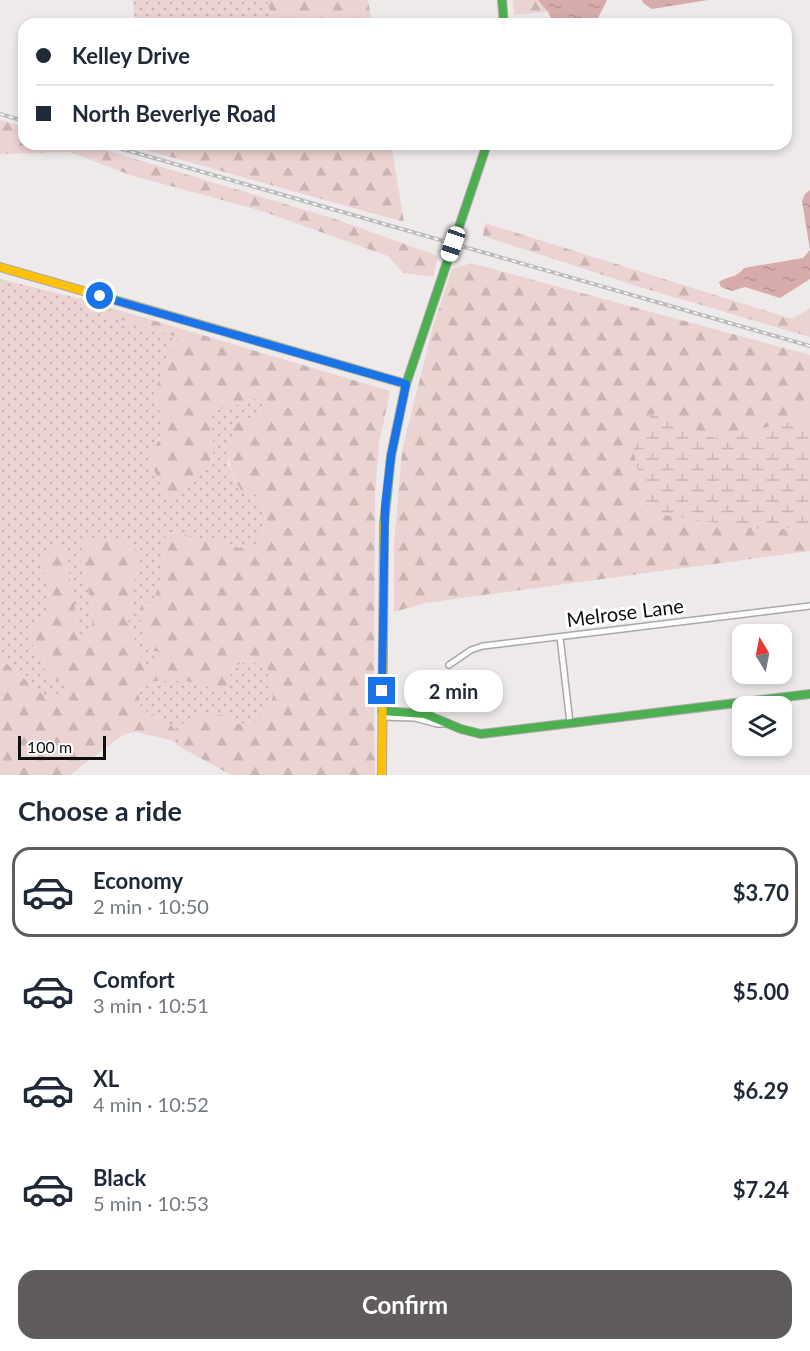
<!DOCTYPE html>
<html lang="en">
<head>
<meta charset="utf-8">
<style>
  :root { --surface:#fff; --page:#f6f6f7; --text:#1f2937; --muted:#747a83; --line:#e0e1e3; --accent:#5f5c5b }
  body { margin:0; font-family:Lato,sans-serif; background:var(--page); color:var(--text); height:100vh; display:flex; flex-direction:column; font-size:22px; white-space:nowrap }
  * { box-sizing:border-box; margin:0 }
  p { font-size:20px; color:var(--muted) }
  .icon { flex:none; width:33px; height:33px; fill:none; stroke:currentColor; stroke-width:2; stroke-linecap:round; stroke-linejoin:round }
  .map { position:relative; height:775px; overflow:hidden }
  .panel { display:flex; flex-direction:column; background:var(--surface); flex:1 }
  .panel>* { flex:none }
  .top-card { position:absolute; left:18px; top:18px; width:774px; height:132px; border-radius:18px; box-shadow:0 3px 9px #0003; display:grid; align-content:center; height:132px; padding:0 18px; background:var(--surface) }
  .needle { width:39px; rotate:350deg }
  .buttons { position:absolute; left:732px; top:624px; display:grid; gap:12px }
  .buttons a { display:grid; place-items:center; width:60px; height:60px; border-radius:12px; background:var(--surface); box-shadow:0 3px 9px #0003; font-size:30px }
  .scale { position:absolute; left:18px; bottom:15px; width:88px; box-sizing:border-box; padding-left:6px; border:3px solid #110f0e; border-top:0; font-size:16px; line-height:21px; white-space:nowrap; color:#110f0e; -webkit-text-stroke:4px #fff; paint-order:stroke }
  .end { position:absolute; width:27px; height:27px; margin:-14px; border:8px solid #1a73e8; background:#fff; box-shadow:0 0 0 3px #fff }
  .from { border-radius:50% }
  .bubble { position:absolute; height:42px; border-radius:18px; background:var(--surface); box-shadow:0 3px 9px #0003; font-size:20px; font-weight:700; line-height:42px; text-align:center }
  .car { position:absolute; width:18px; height:36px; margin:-18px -9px; border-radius:8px; box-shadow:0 0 4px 2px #0007; background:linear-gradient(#fff 24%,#345 0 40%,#fff 0 76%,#345 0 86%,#fff 0) }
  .top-card b { display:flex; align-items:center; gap:21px; height:57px; font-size:22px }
  .top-card b+b { border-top:2px solid var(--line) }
  .top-card i { width:15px; height:15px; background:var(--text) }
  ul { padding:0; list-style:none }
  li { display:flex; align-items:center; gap:18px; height:90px; margin:0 12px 9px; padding:0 6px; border:3px solid transparent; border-radius:18px }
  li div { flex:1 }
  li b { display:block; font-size:22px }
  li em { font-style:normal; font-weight:700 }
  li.selected { border-color:var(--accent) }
  li>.icon { width:54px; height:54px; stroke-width:1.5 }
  h2 { padding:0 18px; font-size:27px; line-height:72px }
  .cta { display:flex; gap:12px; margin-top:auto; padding:12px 18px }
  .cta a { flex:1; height:69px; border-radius:18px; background:var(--accent); color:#fff; font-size:24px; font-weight:700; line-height:69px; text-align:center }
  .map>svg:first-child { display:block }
  .green { fill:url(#green-dots) }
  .forest { fill:url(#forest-firs) }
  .wetland { fill:url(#wetland-marsh) }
  .water { fill:url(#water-ripples) }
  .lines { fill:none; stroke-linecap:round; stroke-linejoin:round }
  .street-casing { stroke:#aba7a7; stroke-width:8 }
  .fast-casing { stroke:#aba7a7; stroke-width:10 }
  .slow-casing { stroke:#aba7a7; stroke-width:10 }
  .street { stroke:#fdfcfc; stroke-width:5 }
  .fast { stroke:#4caf50; stroke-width:8 }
  .slow { stroke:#ffc107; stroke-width:8 }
  .rail-casing { stroke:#bcbbbb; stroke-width:4 }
  .rail { stroke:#fff; stroke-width:1.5; stroke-dasharray:4.5; stroke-linecap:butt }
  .route { stroke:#1a73e8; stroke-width:8 }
  .labels { text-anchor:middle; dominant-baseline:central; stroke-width:6; stroke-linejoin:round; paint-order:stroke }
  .street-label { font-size:20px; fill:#110f0e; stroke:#fff }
</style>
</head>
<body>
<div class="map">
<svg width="810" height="775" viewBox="0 0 810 775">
  <defs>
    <pattern id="green-dots" width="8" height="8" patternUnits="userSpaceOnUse" patternTransform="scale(1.5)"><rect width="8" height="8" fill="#ebd3d2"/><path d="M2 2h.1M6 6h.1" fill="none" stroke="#c8b4b3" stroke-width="1.8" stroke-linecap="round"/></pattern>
    <pattern id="forest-firs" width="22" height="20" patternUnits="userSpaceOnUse" patternTransform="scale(1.5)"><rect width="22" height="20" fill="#ebd3d2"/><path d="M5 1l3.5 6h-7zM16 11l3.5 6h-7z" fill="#c8b4b3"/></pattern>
    <pattern id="wetland-marsh" width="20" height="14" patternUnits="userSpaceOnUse" patternTransform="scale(1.5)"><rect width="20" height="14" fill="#ebd3d2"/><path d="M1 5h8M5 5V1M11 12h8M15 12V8" fill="none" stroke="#c8b4b3"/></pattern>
    <pattern id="water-ripples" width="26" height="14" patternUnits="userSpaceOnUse" patternTransform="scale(1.5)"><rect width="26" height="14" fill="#d6abaa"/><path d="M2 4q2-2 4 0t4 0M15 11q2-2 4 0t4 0" fill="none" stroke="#b79291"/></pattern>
  </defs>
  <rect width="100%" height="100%" fill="#efeaea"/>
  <g class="green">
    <path d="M 133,0 L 267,0 L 274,24 L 135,24 Z"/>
    <path d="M 0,279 L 85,300 L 83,308 L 179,337 L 172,348 L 154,392 L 165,428 L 156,443 L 184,492 L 195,472 L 210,469 C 217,451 209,428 211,408 L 240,404 L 253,398 L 263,403 L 259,418 L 247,418 L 227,462 L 235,481 L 259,494 L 265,518 L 259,543 L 239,548 L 223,540 L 192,539 L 180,531 L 166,534 L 161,578 L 154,600 L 167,651 L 157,665 L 145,664 L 127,623 L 138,565 L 138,551 L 80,558 L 92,606 L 93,622 L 87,636 L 80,638 L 64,545 L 41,557 C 48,586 61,609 31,629 L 31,642 L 43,657 L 44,672 L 65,683 L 62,696 L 47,698 L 0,658 Z"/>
    <path d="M 248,661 L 266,666 C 276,696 277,700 255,723 L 237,724 L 224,715 L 178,737 L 182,748 L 171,740 L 175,729 L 163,719 L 141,709 L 138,692 L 154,681 L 187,681 L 224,690 L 234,666 Z"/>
  </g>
  <g class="forest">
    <path d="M 267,0 L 368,0 L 372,24 L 274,24 Z"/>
    <path d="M 513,0 L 538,0 L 548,12 L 514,15 Z"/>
    <path d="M 0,120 L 24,127 L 24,144 L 85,144 L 338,220 L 438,256 L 433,277 L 403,273 L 388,256 L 259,210 L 130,175 L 70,152 L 0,154 Z"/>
    <path d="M 148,144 L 391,144 L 404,222 L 149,151 Z"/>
    <path d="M 485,223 L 792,319 L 810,308 L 810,337 L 640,287 L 483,236 Z"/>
    <path d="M 471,263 L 810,355 L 810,417 L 718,439 L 652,413 L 765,530 L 810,527 L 810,551 L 425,603 L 394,612 L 394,544 L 402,451 L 432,330 L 452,269 Z"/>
    <path d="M 85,300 L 390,391 L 379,444 L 375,493 L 374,706 L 375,775 L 231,775 L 182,748 L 178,737 L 182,724 L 200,714 L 224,715 L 237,724 L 255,723 C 277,701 276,695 266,666 L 248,661 L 234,666 L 224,691 L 187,681 L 154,681 L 138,692 L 141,709 L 163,719 L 175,729 L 171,740 L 136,732 L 124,734 L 70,775 L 0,775 L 0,658 L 47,698 L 61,696 L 65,684 L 44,672 L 43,657 L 31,642 L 30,629 C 61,609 48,586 40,557 L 54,543 L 64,545 L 80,638 L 87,636 L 93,622 L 92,606 L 80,558 L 83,540 C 103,536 122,538 138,551 L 138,565 L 128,623 L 145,664 L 156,665 L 166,651 L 155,651 L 145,647 L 141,623 L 141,605 L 154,600 L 161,578 L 166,534 L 180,531 L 192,539 L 223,540 L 239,548 L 259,543 L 265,518 L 259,494 L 245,496 C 224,464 228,460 234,425 L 247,418 L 259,418 L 263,403 L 253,398 C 239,405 226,411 211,408 C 209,429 217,450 210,469 L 195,472 L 184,492 L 174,498 L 162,488 L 149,458 L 165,428 L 154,392 L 172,348 L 178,337 L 83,308 Z"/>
  </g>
  <path class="wetland" d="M 652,413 L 718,439 L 810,417 L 810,527 L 765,530 L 649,513 L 633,450 Z"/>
  <g class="water">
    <path d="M 538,0 L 607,0 L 595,24 L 554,24 L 548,12 Z"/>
    <path d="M 642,0 L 708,0 L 652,9 L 643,3 Z"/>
    <path d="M 810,190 L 810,279 L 780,298 L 745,287 L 732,291 L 721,287 L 719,282 C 728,276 737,278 744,268 L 803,258 L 810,250 L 802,201 L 805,194 Z"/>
  </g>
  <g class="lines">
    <defs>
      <g id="street">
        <path d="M 560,637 L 570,723"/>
        <path d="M 449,665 L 471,650 L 483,646 L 810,606"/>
        <path d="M 382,717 L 415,718 L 437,724 L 445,724"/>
      </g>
      <g id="fast">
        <path d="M 502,0 L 504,24"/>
        <path d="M 233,334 L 406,384"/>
        <path d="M 384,524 L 391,456 L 406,384 L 487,144"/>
        <path d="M 382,711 L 425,714 L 461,729 L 481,734 L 810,694"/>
      </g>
      <g id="slow">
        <path d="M 0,267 L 233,334"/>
        <path d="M 382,775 L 384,524"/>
      </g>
    </defs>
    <use href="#street" class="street-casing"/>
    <use href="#fast" class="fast-casing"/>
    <use href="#slow" class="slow-casing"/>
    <use href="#street" class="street"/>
    <use href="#fast" class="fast"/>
    <use href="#slow" class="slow"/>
    <defs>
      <g id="rail">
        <path d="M 0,114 L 24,121"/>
        <path d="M 105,144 L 810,346"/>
      </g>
    </defs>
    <use href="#rail" class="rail-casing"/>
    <use href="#rail" class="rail"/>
  </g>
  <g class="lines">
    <path class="route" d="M 100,296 L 406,384 L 391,456 L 385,507 L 382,691"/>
  </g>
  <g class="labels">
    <g class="street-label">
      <text transform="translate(625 612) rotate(-7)">Melrose Lane</text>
    </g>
  </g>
</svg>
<div class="buttons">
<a><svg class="needle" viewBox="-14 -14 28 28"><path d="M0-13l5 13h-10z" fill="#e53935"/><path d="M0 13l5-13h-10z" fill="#747a83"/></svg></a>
<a><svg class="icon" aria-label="layers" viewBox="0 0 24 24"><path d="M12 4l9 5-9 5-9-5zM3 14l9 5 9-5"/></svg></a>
</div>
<div class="scale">100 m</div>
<i class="end from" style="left:100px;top:296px"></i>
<i class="end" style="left:382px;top:691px"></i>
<div class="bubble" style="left:404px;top:670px;width:99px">2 min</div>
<i class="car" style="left:453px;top:244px;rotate:199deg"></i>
<div class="top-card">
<b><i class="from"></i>Kelley Drive</b>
<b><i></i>North Beverlye Road</b>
</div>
</div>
<section class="panel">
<h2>Choose a ride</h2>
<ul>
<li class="selected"><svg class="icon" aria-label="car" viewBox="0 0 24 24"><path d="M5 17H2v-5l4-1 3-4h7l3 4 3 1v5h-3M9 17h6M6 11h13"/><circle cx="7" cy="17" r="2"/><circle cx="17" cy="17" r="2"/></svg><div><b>Economy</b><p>2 min · 10:50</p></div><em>$3.70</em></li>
<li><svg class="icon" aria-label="car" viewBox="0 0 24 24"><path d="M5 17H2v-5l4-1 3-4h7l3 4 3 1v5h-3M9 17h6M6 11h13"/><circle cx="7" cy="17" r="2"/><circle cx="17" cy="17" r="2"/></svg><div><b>Comfort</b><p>3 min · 10:51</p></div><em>$5.00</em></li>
<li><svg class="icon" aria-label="car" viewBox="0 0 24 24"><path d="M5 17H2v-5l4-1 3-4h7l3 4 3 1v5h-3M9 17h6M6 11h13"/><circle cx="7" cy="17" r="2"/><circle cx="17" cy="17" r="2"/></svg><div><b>XL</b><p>4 min · 10:52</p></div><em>$6.29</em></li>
<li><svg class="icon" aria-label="car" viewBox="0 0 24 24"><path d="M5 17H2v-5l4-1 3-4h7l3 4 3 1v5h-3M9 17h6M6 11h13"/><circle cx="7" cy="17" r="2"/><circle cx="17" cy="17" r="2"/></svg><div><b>Black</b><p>5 min · 10:53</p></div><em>$7.24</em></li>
</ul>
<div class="cta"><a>Confirm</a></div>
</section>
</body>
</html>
